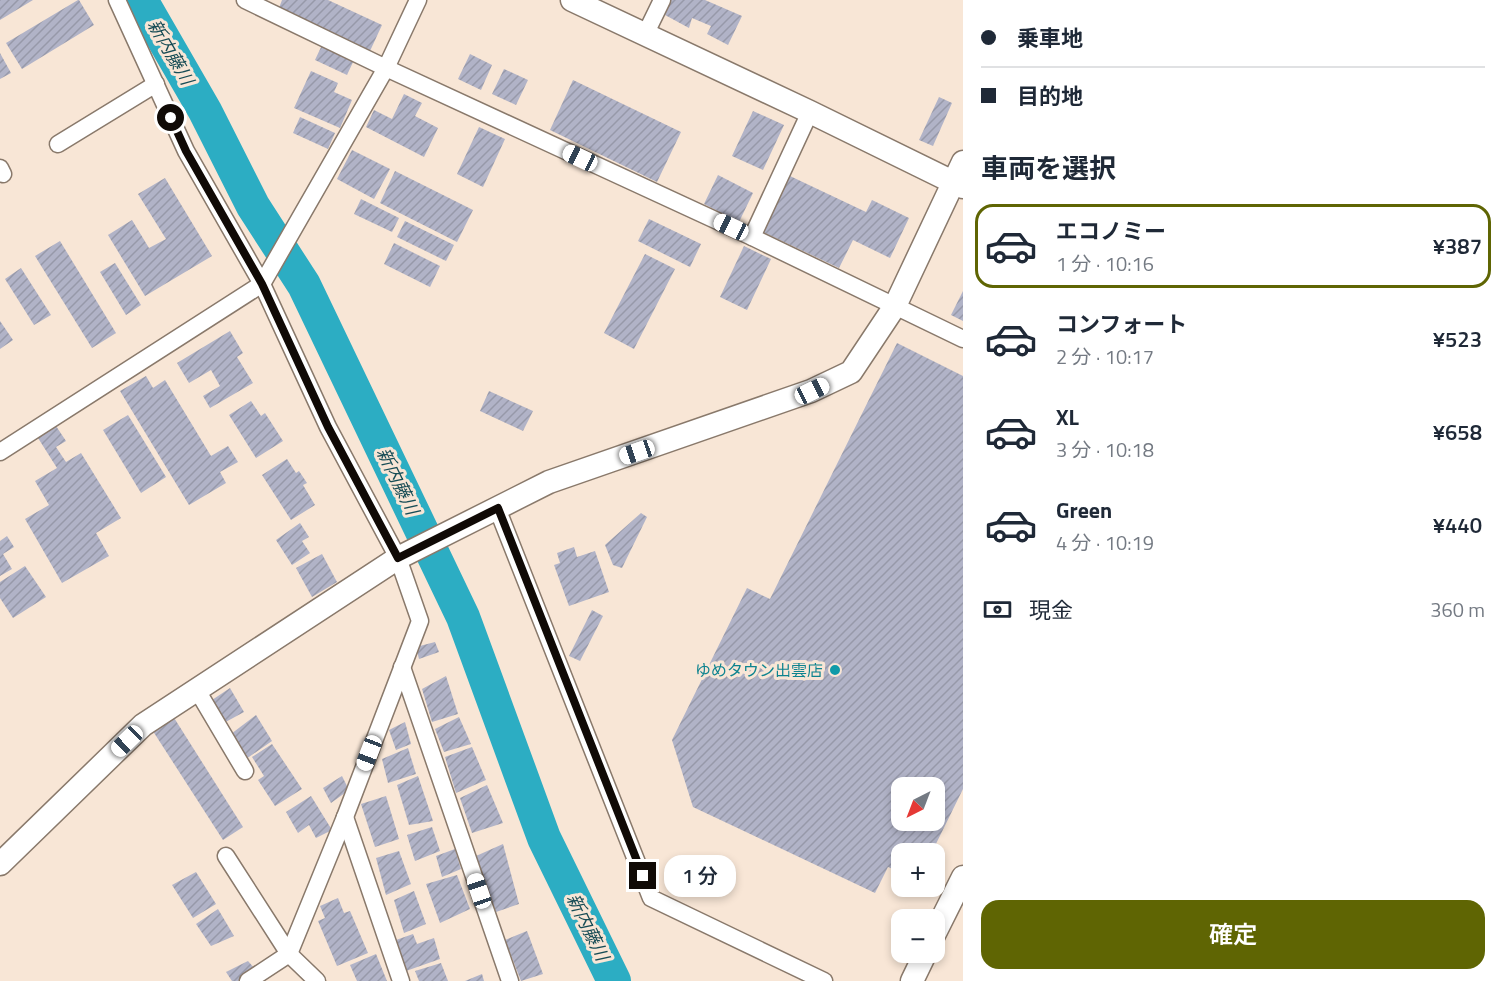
<!DOCTYPE html>
<html lang="ja">
<head>
<meta charset="utf-8">
<style>
  :root { --surface:#fff; --page:#f6f6f7; --text:#1f2937; --muted:#747a83; --line:#e0e1e3; --accent:#5f6503 }
  body { margin:0; font-family:"Titillium Web","Noto Sans JP",sans-serif; background:var(--page); color:var(--text); height:100vh; display:flex; flex-direction:column; font-size:22px; white-space:nowrap }
  * { box-sizing:border-box; margin:0 }
  p { font-size:20px; color:var(--muted) }
  .icon { flex:none; width:33px; height:33px; fill:none; stroke:currentColor; stroke-width:2; stroke-linecap:round; stroke-linejoin:round }
  .map { position:relative; flex:1; overflow:hidden }
  .drawer { display:flex; flex-direction:column; background:var(--surface); width:540px }
  .drawer>* { flex:none }
  .top-card { display:grid; align-content:center; height:132px; padding:0 18px; background:var(--surface) }
  .needle { width:39px; rotate:222deg }
  .fabs { position:absolute; left:891px; top:777px; display:grid; gap:12px }
  .fabs a { display:grid; place-items:center; width:54px; height:54px; border-radius:12px; background:var(--surface); box-shadow:0 3px 9px #0003; font-size:30px }
  .end { position:absolute; width:27px; height:27px; margin:-14px; border:8px solid #100a06; background:#fff; box-shadow:0 0 0 3px #fff }
  .from { border-radius:50% }
  .bubble { position:absolute; height:42px; border-radius:18px; background:var(--surface); box-shadow:0 3px 9px #0003; font-size:20px; font-weight:600; line-height:42px; text-align:center }
  .car { position:absolute; width:18px; height:36px; margin:-18px -9px; border-radius:8px; box-shadow:0 0 4px 2px #0007; background:linear-gradient(#fff 24%,#345 0 40%,#fff 0 76%,#345 0 86%,#fff 0) }
  .top-card b { display:flex; align-items:center; gap:21px; height:57px; font-size:22px }
  .top-card b+b { border-top:2px solid var(--line) }
  .top-card i { width:15px; height:15px; background:var(--text) }
  ul { padding:0; list-style:none }
  li { display:flex; align-items:center; gap:18px; height:84px; margin:0 12px 9px; padding:0 6px; border:3px solid transparent; border-radius:18px }
  li div { flex:1 }
  li b { display:block; font-size:22px }
  li em { font-style:normal; font-weight:600 }
  li.current { border-color:var(--accent) }
  li>.icon { width:54px; height:54px; stroke-width:1.5 }
  h2 { padding:0 18px; font-size:27px; line-height:72px }
  .pay { display:flex; align-items:center; gap:15px; height:66px; padding:0 18px; font-size:22px }
  .pay p { margin-inline-start:auto }
  .button { display:flex; gap:12px; margin-top:auto; padding:12px 18px }
  .button a { flex:1; height:69px; border-radius:18px; background:var(--accent); color:#fff; font-size:24px; font-weight:600; line-height:69px; text-align:center }
  main { display:flex; flex:1; min-height:0 }
  .map>svg:first-child { display:block }
  .lines { fill:none; stroke-linecap:round; stroke-linejoin:round }
  .river { stroke:#2cadc3; stroke-width:34 }
  .building { fill:url(#building-hatch); fill-rule:evenodd }
  .street-casing { stroke:#89796b; stroke-width:19 }
  .secondary-casing { stroke:#89796b; stroke-width:25 }
  .street { stroke:#fff; stroke-width:16 }
  .secondary { stroke:#fff; stroke-width:22 }
  .route { stroke:#100a06; stroke-width:8 }
  .culture-dot { fill:#0f9aa8; stroke:#f8e6d6; stroke-width:2 }
  .labels { text-anchor:middle; dominant-baseline:central; stroke-width:6; stroke-linejoin:round; paint-order:stroke }
  .culture-label { font-size:16px; fill:#0d838f; stroke:#f8e6d6; text-anchor:end }
  .water-label { font-size:18px; font-style:italic; fill:#174c55; stroke:#f8e6d6 }
</style>
</head>
<body>
<main>
<div class="map">
<svg width="963" height="981" viewBox="0 0 963 981">
  <defs>
    <pattern id="building-hatch" width="6" height="6" patternUnits="userSpaceOnUse" patternTransform="scale(1.5)"><rect width="6" height="6" fill="#b1b3c7"/><path d="M-1 1l2-2M0 6l6-6M5 7l2-2" fill="none" stroke="#9799a9"/></pattern>
  </defs>
  <rect width="100%" height="100%" fill="#f8e6d6"/>
  <g class="lines">
    <path class="river" d="M 141,0 L 205,111 L 253,206 L 304,285 L 463,617 L 544,838 L 614,981"/>
  </g>
  <g class="building">
    <path d="M 0,0 L 33,0 L 0,20 Z"/>
    <path d="M 78,0 L 79,0 L 94,25 L 22,69 L 6,43 Z"/>
    <path d="M 282,0 L 328,0 L 382,25 L 370,51 L 279,8 Z"/>
    <path d="M 671,0 L 705,0 L 742,16 L 728,45 L 707,34 L 711,26 L 692,18 L 689,28 L 665,15 Z"/>
    <path d="M 322,45 L 354,60 L 347,75 L 315,60 Z"/>
    <path d="M 0,53 L 11,73 L 0,79 Z"/>
    <path d="M 470,54 L 492,65 L 481,90 L 458,79 Z"/>
    <path d="M 504,69 L 528,80 L 516,105 L 492,94 Z"/>
    <path d="M 311,71 L 338,83 L 334,92 L 352,100 L 340,128 L 294,108 Z"/>
    <path d="M 573,80 L 681,132 L 657,182 L 550,130 Z"/>
    <path d="M 404,94 L 422,103 L 415,116 L 438,128 L 424,157 L 366,127 L 374,110 L 392,119 Z"/>
    <path d="M 939,97 L 952,103 L 933,146 L 919,140 Z"/>
    <path d="M 753,111 L 784,125 L 763,170 L 732,156 Z"/>
    <path d="M 300,117 L 335,133 L 328,149 L 293,133 Z"/>
    <path d="M 479,127 L 505,139 L 483,187 L 457,174 Z"/>
    <path d="M 352,150 L 390,169 L 374,199 L 337,179 Z"/>
    <path d="M 395,171 L 473,210 L 457,242 L 380,203 Z"/>
    <path d="M 718,175 L 753,193 L 739,222 L 704,204 Z"/>
    <path d="M 790,176 L 866,212 L 872,200 L 909,218 L 890,258 L 853,240 L 839,268 L 763,232 Z"/>
    <path d="M 165,178 L 212,256 L 145,296 L 108,235 L 132,220 L 149,248 L 166,239 L 138,194 Z"/>
    <path d="M 361,199 L 399,218 L 392,232 L 354,214 Z"/>
    <path d="M 649,219 L 701,244 L 690,267 L 638,241 Z"/>
    <path d="M 405,221 L 454,245 L 446,261 L 397,237 Z"/>
    <path d="M 60,241 L 116,333 L 92,348 L 35,256 Z"/>
    <path d="M 394,243 L 440,266 L 430,287 L 384,264 Z"/>
    <path d="M 744,246 L 771,259 L 747,310 L 720,297 Z"/>
    <path d="M 645,254 L 675,269 L 634,349 L 604,333 Z"/>
    <path d="M 115,263 L 141,305 L 126,315 L 100,272 Z"/>
    <path d="M 21,268 L 51,315 L 34,325 L 5,279 Z"/>
    <path d="M 963,291 L 963,321 L 951,315 Z"/>
    <path d="M 0,321 L 13,340 L 0,349 Z"/>
    <path d="M 230,331 L 243,353 L 237,357 L 253,383 L 210,408 L 203,396 L 220,386 L 211,370 L 189,383 L 177,363 Z"/>
    <path d="M 897,343 L 963,376 L 963,789 L 931,854 L 902,854 L 902,873 L 888,867 L 875,893 L 693,807 L 672,740 L 747,588 L 770,599 ZM 902,788 L 934,788 L 934,820 L 902,820 Z"/>
    <path d="M 146,376 L 153,388 L 165,380 L 211,456 L 228,446 L 238,462 L 220,472 L 226,483 L 189,505 L 120,391 Z"/>
    <path d="M 489,391 L 533,411 L 523,431 L 480,411 Z"/>
    <path d="M 251,401 L 261,416 L 265,413 L 283,441 L 256,458 L 229,415 Z"/>
    <path d="M 128,415 L 166,477 L 141,493 L 103,430 Z"/>
    <path d="M 56,426 L 66,441 L 56,447 L 66,462 L 81,453 L 121,518 L 96,533 L 109,556 L 62,583 L 25,519 L 49,505 L 35,481 L 57,468 L 38,438 Z"/>
    <path d="M 287,459 L 296,473 L 299,471 L 307,483 L 303,485 L 315,505 L 291,520 L 262,475 Z"/>
    <path d="M 641,513 L 647,517 L 622,568 L 613,565 L 605,545 Z"/>
    <path d="M 300,523 L 309,537 L 302,541 L 310,553 L 292,565 L 276,540 Z"/>
    <path d="M 7,536 L 14,547 L 3,554 L 12,569 L 0,576 L 0,541 Z"/>
    <path d="M 574,547 L 577,557 L 595,551 L 609,592 L 569,606 L 554,565 L 560,563 L 557,553 Z"/>
    <path d="M 322,554 L 337,582 L 312,597 L 296,568 Z"/>
    <path d="M 25,566 L 46,597 L 13,618 L 0,598 L 0,582 Z"/>
    <path d="M 592,610 L 603,616 L 580,661 L 569,656 Z"/>
    <path d="M 435,642 L 439,652 L 419,659 L 416,647 Z"/>
    <path d="M 446,676 L 458,714 L 432,722 L 422,689 Z"/>
    <path d="M 230,688 L 244,712 L 222,724 L 209,702 Z"/>
    <path d="M 171,713 L 243,827 L 223,840 L 149,725 Z"/>
    <path d="M 256,715 L 272,741 L 246,759 L 231,734 Z"/>
    <path d="M 459,717 L 471,744 L 444,752 L 435,729 Z"/>
    <path d="M 405,722 L 411,744 L 396,750 L 389,730 Z"/>
    <path d="M 272,744 L 302,789 L 275,806 L 258,780 L 264,776 L 252,757 Z"/>
    <path d="M 472,747 L 486,780 L 456,793 L 445,757 Z"/>
    <path d="M 408,748 L 416,774 L 388,783 L 382,759 Z"/>
    <path d="M 342,776 L 349,790 L 331,803 L 323,788 Z"/>
    <path d="M 418,776 L 433,821 L 409,825 L 397,785 Z"/>
    <path d="M 487,785 L 503,823 L 472,833 L 460,798 Z"/>
    <path d="M 311,796 L 332,830 L 316,838 L 309,825 L 298,833 L 286,812 Z"/>
    <path d="M 386,796 L 399,839 L 375,847 L 361,804 Z"/>
    <path d="M 432,827 L 440,851 L 415,861 L 407,835 Z"/>
    <path d="M 503,844 L 519,904 L 496,912 L 476,856 Z"/>
    <path d="M 455,849 L 461,869 L 442,877 L 436,856 Z"/>
    <path d="M 399,851 L 411,884 L 386,895 L 376,858 Z"/>
    <path d="M 196,872 L 216,904 L 193,918 L 172,885 Z"/>
    <path d="M 457,875 L 470,909 L 440,923 L 426,884 Z"/>
    <path d="M 414,891 L 426,924 L 404,933 L 394,900 Z"/>
    <path d="M 338,898 L 344,913 L 350,911 L 368,953 L 337,966 L 318,921 L 325,918 L 320,906 Z"/>
    <path d="M 218,909 L 234,936 L 211,946 L 196,924 Z"/>
    <path d="M 527,931 L 543,974 L 521,981 L 505,940 Z"/>
    <path d="M 413,934 L 417,944 L 434,938 L 440,959 L 406,971 L 396,940 Z"/>
    <path d="M 376,954 L 387,981 L 357,981 L 350,965 Z"/>
    <path d="M 248,961 L 255,969 L 238,981 L 232,981 L 226,972 Z"/>
    <path d="M 441,963 L 448,981 L 419,981 L 415,971 Z"/>
    <path d="M 482,974 L 484,981 L 465,981 Z"/>
  </g>
  <g class="lines">
    <defs>
      <g id="street">
        <path d="M 117,0 L 186,151 L 262,284 L 328,427 L 398,558 L 420,621 L 345,817 L 289,954 L 248,981"/>
        <path d="M 245,0 L 386,68 L 752,237 L 963,339"/>
        <path d="M 645,35 L 662,0"/>
        <path d="M 58,144 L 156,84"/>
        <path d="M 0,168 L 3,174"/>
        <path d="M 752,237 L 810,112"/>
        <path d="M 0,452 L 262,284 L 386,68 L 418,0"/>
        <path d="M 497,508 L 651,898 L 824,981"/>
        <path d="M 402,667 L 510,981"/>
        <path d="M 197,690 L 245,771"/>
        <path d="M 345,817 L 401,981"/>
        <path d="M 226,856 L 289,954 L 317,981"/>
      </g>
      <g id="secondary">
        <path d="M 572,0 L 810,112 L 963,187"/>
        <path d="M 0,864 L 143,725 L 398,558 L 549,482 L 811,391 L 851,372 L 895,306 L 963,162"/>
        <path d="M 934,935 L 963,877"/>
        <path d="M 912,981 L 926,952"/>
      </g>
    </defs>
    <use href="#street" class="street-casing"/>
    <use href="#secondary" class="secondary-casing"/>
    <use href="#street" class="street"/>
    <use href="#secondary" class="secondary"/>
  </g>
  <g class="lines">
    <path class="route" d="M 171,118 L 186,151 L 262,284 L 328,427 L 398,558 L 498,508 L 643,876"/>
  </g>
  <circle class="culture-dot" cx="835" cy="670" r="6"/>
  <g class="labels">
    <g class="culture-label">
      <text x="823" y="670">ゆめタウン出雲店</text>
    </g>
    <g class="water-label">
      <text transform="translate(171 52) rotate(60)">新内藤川</text>
      <text transform="translate(398 481) rotate(64)">新内藤川</text>
      <text transform="translate(588 927) rotate(64)">新内藤川</text>
    </g>
  </g>
</svg>
<div class="fabs">
<a><svg class="needle" viewBox="-14 -14 28 28"><path d="M0-13l5 13h-10z" fill="#e53935"/><path d="M0 13l5-13h-10z" fill="#747a83"/></svg></a>
<a>+</a>
<a>−</a>
</div>
<i class="end from" style="left:171px;top:118px"></i>
<i class="end" style="left:643px;top:876px"></i>
<div class="bubble" style="left:664px;top:855px;width:72px">1 分</div>
<i class="car" style="left:580px;top:158px;rotate:295deg"></i>
<i class="car" style="left:731px;top:227px;rotate:295deg"></i>
<i class="car" style="left:812px;top:391px;rotate:64deg"></i>
<i class="car" style="left:637px;top:452px;rotate:251deg"></i>
<i class="car" style="left:127px;top:741px;rotate:226deg"></i>
<i class="car" style="left:369px;top:753px;rotate:201deg"></i>
<i class="car" style="left:479px;top:891px;rotate:341deg"></i>
</div>
<section class="drawer">
<div class="top-card">
<b><i class="from"></i>乗車地</b>
<b><i></i>目的地</b>
</div>
<h2>車両を選択</h2>
<ul>
<li class="current"><svg class="icon" aria-label="car" viewBox="0 0 24 24"><path d="M5 17H2v-5l4-1 3-4h7l3 4 3 1v5h-3M9 17h6M6 11h13"/><circle cx="7" cy="17" r="2"/><circle cx="17" cy="17" r="2"/></svg><div><b>エコノミー</b><p>1 分 · 10:16</p></div><em>¥387</em></li>
<li><svg class="icon" aria-label="car" viewBox="0 0 24 24"><path d="M5 17H2v-5l4-1 3-4h7l3 4 3 1v5h-3M9 17h6M6 11h13"/><circle cx="7" cy="17" r="2"/><circle cx="17" cy="17" r="2"/></svg><div><b>コンフォート</b><p>2 分 · 10:17</p></div><em>¥523</em></li>
<li><svg class="icon" aria-label="car" viewBox="0 0 24 24"><path d="M5 17H2v-5l4-1 3-4h7l3 4 3 1v5h-3M9 17h6M6 11h13"/><circle cx="7" cy="17" r="2"/><circle cx="17" cy="17" r="2"/></svg><div><b>XL</b><p>3 分 · 10:18</p></div><em>¥658</em></li>
<li><svg class="icon" aria-label="car" viewBox="0 0 24 24"><path d="M5 17H2v-5l4-1 3-4h7l3 4 3 1v5h-3M9 17h6M6 11h13"/><circle cx="7" cy="17" r="2"/><circle cx="17" cy="17" r="2"/></svg><div><b>Green</b><p>4 分 · 10:19</p></div><em>¥440</em></li>
</ul>
<div class="pay"><svg class="icon" aria-label="cash" viewBox="0 0 24 24"><path d="M3 7h18v10H3z"/><circle cx="12" cy="12" r="2"/></svg>現金<p>360 m</p></div>
<div class="button"><a>確定</a></div>
</section>
</main>
</body>
</html>
